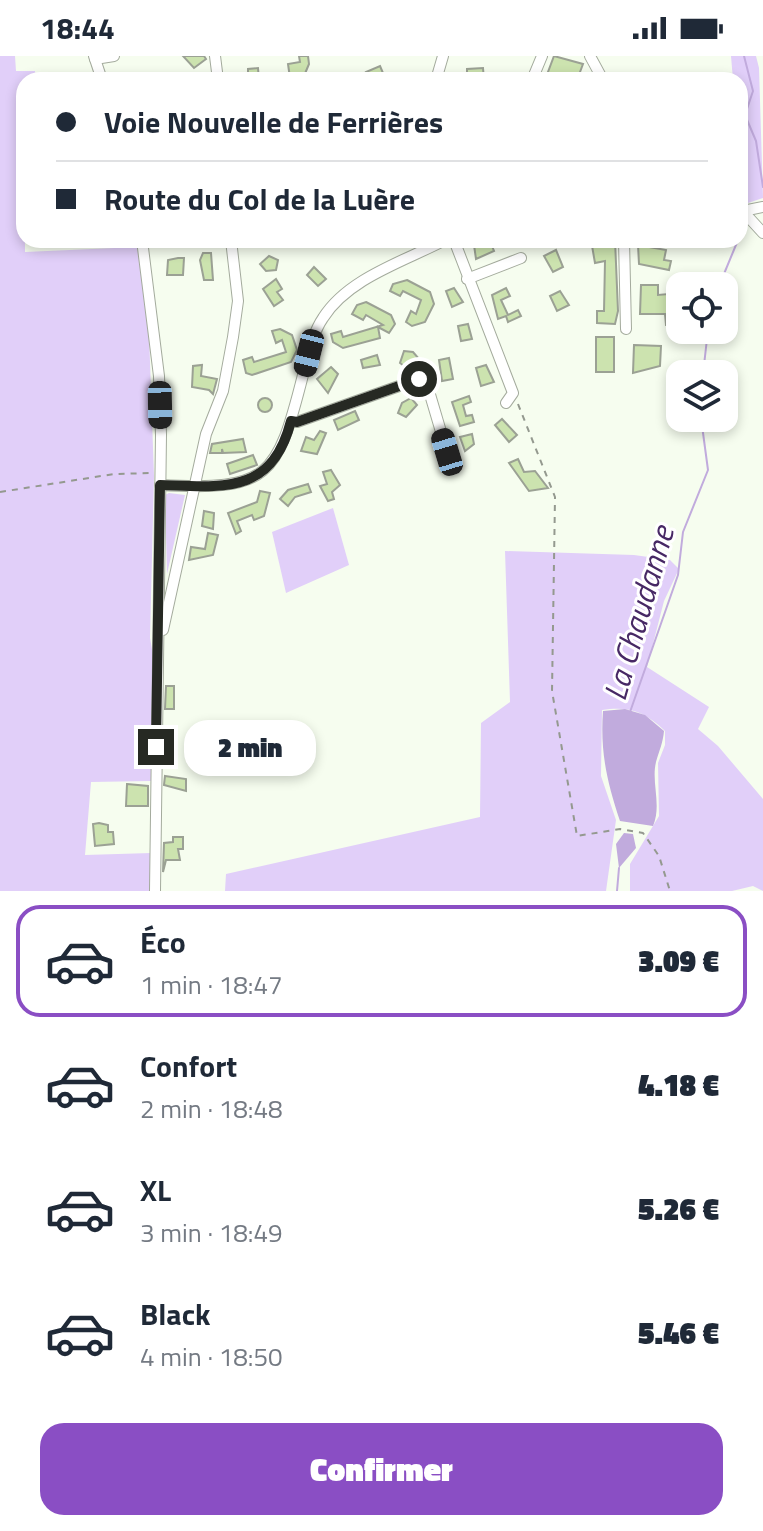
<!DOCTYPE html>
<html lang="fr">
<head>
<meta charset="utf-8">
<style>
  :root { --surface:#fff; --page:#f6f6f7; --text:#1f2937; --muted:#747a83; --line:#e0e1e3; --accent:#8a4ec4 }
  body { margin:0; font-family:"Titillium Web",sans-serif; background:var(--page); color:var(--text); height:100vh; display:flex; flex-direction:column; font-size:30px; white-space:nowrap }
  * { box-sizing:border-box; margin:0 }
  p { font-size:26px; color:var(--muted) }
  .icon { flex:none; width:44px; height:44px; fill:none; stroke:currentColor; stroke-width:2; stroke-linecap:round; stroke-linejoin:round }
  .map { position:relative; height:835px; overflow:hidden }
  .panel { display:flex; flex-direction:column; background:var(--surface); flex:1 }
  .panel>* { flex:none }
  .hud { position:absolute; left:16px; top:16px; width:732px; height:176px; border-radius:24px; box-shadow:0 4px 12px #0003; display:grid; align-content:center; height:176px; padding:0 40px; background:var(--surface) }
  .fabs { position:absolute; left:666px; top:216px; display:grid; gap:16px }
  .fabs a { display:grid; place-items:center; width:72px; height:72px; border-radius:16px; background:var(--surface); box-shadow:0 4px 12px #0003; font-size:40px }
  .end { position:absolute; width:36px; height:36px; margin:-18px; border:10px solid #262923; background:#fff; box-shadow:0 0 0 4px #fff }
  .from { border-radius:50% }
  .bubble { position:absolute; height:56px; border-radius:24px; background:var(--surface); box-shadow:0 4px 12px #0003; font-size:26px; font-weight:800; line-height:56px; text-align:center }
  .car { position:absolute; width:24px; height:48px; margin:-24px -12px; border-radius:10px; box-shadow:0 0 6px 2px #0007; background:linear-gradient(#222 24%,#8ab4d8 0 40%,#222 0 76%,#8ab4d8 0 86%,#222 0) }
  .hud b { display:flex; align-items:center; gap:28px; height:76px; font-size:30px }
  .hud b+b { border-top:2px solid var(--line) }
  .hud i { width:20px; height:20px; background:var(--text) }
  ul { padding:14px 0 0; list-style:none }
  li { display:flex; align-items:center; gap:24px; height:112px; margin:0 16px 12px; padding:0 24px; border:4px solid transparent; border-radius:24px }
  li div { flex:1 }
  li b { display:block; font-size:30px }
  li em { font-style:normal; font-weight:800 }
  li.selected { border-color:var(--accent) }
  li>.icon { width:72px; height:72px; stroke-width:1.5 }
  .action { display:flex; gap:16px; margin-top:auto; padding:16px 40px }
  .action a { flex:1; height:92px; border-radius:24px; background:var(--accent); color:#fff; font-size:32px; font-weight:800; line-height:92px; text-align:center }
  .status { display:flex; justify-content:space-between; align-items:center; height:56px; padding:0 40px; background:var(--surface); direction:ltr }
  .status svg { height:22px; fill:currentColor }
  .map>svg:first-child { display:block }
  .green { fill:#e1cff9 }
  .water { fill:#c1abdd }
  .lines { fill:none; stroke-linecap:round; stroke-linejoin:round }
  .stream { stroke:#c1abdd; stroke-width:2 }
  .building { fill:#cce3af; stroke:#9ba194; stroke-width:2 }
  .minor-casing { stroke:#a4ab9d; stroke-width:12 }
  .path { stroke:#94998f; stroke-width:2; stroke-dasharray:6 6; stroke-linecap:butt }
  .minor { stroke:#fff; stroke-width:10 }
  .route { stroke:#262923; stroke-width:10 }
  .labels { text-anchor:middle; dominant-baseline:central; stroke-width:6; stroke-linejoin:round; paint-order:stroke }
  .water-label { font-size:32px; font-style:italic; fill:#472865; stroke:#fff }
</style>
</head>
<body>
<div class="status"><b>18:44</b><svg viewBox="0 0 49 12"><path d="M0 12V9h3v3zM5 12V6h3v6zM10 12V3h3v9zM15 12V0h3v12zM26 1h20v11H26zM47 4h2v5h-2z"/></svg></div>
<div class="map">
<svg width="763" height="835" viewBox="0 0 763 835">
  <rect width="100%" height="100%" fill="#f6fdef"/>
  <g class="green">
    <path d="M 0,0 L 15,0 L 16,15 L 35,15 L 36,24 L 24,24 L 25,196 L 137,191 L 148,249 L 154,420 L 150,582 L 155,610 L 151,725 L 91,726 L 85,799 L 151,797 L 151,835 L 0,835 Z"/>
    <path d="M 731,0 L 756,0 L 759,12 L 763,142 L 745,148 L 740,98 L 740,24 L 733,24 Z"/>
    <path d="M 169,437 L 185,439 L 167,518 L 165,439 Z"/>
    <path d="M 333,452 L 349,509 L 286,537 L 272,476 Z"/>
    <path d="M 505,495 L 634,499 L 670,504 L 679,513 L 664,545 L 647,611 L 709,651 L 698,673 L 718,690 L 763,743 L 763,835 L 753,830 L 732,835 L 630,835 L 630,808 L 659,760 L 658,707 L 665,689 L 665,675 C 645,656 630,650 602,654 L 601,720 L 616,764 L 606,835 L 225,835 L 226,818 L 480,761 L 481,667 L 510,646 Z"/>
  </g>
  <g class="water">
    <path d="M 625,653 L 645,659 L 664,675 C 663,687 659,695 656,706 C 651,727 662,749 653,770 L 620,765 C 607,726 600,696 603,655 Z"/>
    <path d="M 624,777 L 633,778 L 636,792 L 619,812 L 616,788 Z"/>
  </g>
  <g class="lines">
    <g class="stream">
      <path d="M 744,0 L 753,35 L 745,59 L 756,85 L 763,131"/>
      <path d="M 740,180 L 747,167"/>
      <path d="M 719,230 L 738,184"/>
      <path d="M 703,318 L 708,274"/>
      <path d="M 630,656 L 678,519 L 683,476 L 708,414 L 701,362"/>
      <path d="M 617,835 L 619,812"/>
    </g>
  </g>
  <g class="building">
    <path d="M 183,0 L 204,0 L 206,3 L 194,12 Z"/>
    <path d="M 299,0 L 308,0 L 309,8 L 304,20 L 290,22 L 288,8 L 300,6 Z"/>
    <path d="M 554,0 L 583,8 L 577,24 L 545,24 Z"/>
    <path d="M 380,10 L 383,17 L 370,24 L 366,16 Z"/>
    <path d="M 258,12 L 259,24 L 248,24 L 248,13 Z"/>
    <path d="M 483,12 L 484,24 L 467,24 L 467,13 Z"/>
    <path d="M 591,184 L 615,184 L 618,255 L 615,268 L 597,267 L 597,255 L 604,255 L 605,205 L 595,207 Z"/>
    <path d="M 490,185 L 494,195 L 476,203 L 474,189 Z"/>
    <path d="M 638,189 L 666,194 L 664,204 L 671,205 L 669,214 L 639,208 Z"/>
    <path d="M 556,194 L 563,211 L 553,216 L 544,200 Z"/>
    <path d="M 203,197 L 211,197 L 213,224 L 204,224 L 200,204 Z"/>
    <path d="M 269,200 L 278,204 L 276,214 L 266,215 L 260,208 Z"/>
    <path d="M 178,202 L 184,202 L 183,219 L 167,219 L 168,204 Z"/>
    <path d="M 314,211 L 326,223 L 318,230 L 307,219 Z"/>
    <path d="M 276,223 L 282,233 L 277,236 L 283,244 L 274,250 L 263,233 Z"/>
    <path d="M 407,224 L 430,236 L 434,248 L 425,266 L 412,270 L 406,266 L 411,255 L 416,258 L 421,244 L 403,235 L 400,240 L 390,235 L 393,228 Z"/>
    <path d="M 641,229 L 658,229 L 658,239 L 680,237 L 680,268 L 666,269 L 665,258 L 640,258 Z"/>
    <path d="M 454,232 L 463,246 L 452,251 L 446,235 Z"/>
    <path d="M 506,232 L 510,240 L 501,244 L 508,259 L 518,254 L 521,260 L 508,266 L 506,260 L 498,263 L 492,239 Z"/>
    <path d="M 560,235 L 569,249 L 557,255 L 550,240 Z"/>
    <path d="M 366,246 L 391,259 L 395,268 L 389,277 L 378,271 L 380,282 L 343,292 L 333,286 L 331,278 L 341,275 L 343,281 L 383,269 L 366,259 L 363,264 L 352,258 L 357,249 Z"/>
    <path d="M 468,268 L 472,283 L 461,285 L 458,270 Z"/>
    <path d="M 280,273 L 292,279 L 297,294 L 291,306 L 252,319 L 246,317 L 243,304 L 252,301 L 254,306 L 286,296 L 282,284 L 276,287 L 272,275 Z"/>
    <rect x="596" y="281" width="18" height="35"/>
    <path d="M 634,289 L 661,290 L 660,310 L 633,317 Z"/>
    <path d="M 404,295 L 413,296 L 420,304 L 418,307 L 423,311 L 419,315 L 414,312 L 412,316 L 400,307 Z"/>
    <path d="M 377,299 L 380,309 L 363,312 L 361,304 Z"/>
    <path d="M 449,302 L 453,323 L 442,325 L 439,304 Z"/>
    <path d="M 202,309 L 201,320 L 217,323 L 213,338 L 209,334 L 192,331 L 193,310 Z"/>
    <path d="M 486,309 L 494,326 L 481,330 L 476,312 Z"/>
    <path d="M 331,311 L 338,318 L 328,337 L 317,323 Z"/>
    <path d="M 469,340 L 471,346 L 463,349 L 466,360 L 472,359 L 474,366 L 460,370 L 452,346 Z"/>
    <circle cx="265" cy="349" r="7"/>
    <path d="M 411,342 L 417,349 L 406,361 L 398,357 L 402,347 Z"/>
    <path d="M 355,355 L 359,364 L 338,374 L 334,364 Z"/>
    <path d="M 502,363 L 517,379 L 509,386 L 495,369 Z"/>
    <path d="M 320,375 L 326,377 L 317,398 L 301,395 L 306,381 L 314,384 Z"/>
    <path d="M 472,378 L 474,388 L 465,395 L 460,381 Z"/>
    <path d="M 243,383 L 246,396 L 223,397 L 222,393 L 222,397 L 210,397 L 212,388 Z"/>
    <path d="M 253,399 L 257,409 L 230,418 L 227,408 Z"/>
    <path d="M 518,403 L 524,416 L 535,415 L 548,432 L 529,435 L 509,407 Z"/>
    <path d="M 331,414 L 340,429 L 332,436 L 334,443 L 328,445 L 320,430 L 327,428 L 323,416 Z"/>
    <path d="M 308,428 L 311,436 L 295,441 L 288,450 L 280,443 L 288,434 Z"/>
    <path d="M 260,435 L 270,437 L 264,460 L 254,464 L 252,459 L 237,465 L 241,475 L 236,478 L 228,457 L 257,446 Z"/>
    <path d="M 204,455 L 214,457 L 213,473 L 202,470 Z"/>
    <path d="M 208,477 L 218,479 L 213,499 L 189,504 L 191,491 L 205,493 Z"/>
    <path d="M 166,630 L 174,630 L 174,653 L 165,653 Z"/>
    <path d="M 165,720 L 186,723 L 186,735 L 164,729 Z"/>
    <path d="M 127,728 L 148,730 L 148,750 L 126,750 Z"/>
    <path d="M 99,767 L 108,769 L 108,776 L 113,776 L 114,788 L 95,790 L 93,768 Z"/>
    <path d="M 173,781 L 183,781 L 183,793 L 178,793 L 180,804 L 166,804 L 163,816 L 164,787 L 173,786 Z"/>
  </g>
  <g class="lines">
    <defs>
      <g id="minor">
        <path d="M 94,0 L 102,24"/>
        <path d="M 215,0 L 218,24"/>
        <path d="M 590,0 L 603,24"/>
        <path d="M 95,3 L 114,0"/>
        <path d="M 436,24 L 443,0"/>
        <path d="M 532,24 L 542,0"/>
        <path d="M 740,152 L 763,177"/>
        <path d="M 743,155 L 763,151"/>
        <path d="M 142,184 L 159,320 L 161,379 L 155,835"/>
        <path d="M 454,184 L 513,337 L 506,347"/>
        <path d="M 624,184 L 626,273"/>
        <path d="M 467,223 L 521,202"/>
        <path d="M 291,365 L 297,366 L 419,323 L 426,325 L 447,396"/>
        <path d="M 160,429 C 269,435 277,422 303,319 C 308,301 312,278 323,262 C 348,222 405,205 445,184"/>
        <path d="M 163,574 L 206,378 L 223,335 L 233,281 L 238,245 L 231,184"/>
      </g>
    </defs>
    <use href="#minor" class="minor-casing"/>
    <g class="path">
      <path d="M 518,348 L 555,441 L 552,635 L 577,780 L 620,773 L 643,777 L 659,800 L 670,835"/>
      <path d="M 0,436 L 114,418 L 151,417"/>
    </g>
    <use href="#minor" class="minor"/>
  </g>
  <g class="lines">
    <path class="route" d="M 156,691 L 160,429 C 223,431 272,439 291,365 L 297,366 L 419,323"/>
  </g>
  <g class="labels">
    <g class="water-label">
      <text transform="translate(638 557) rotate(-74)">La Chaudanne</text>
    </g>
  </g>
</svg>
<div class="fabs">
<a><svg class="icon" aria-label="locate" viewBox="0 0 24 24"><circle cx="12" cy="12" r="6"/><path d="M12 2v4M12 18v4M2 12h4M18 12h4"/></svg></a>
<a><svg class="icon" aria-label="layers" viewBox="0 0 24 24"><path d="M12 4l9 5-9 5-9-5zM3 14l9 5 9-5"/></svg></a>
</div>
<i class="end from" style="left:419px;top:323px"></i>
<i class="end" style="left:156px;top:691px"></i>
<div class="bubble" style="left:184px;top:664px;width:132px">2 min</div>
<i class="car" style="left:309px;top:297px;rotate:194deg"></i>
<i class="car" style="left:160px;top:349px;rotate:179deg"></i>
<i class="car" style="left:447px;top:396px;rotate:343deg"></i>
<div class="hud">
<b><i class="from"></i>Voie Nouvelle de Ferrières</b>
<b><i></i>Route du Col de la Luère</b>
</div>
</div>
<section class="panel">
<ul>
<li class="selected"><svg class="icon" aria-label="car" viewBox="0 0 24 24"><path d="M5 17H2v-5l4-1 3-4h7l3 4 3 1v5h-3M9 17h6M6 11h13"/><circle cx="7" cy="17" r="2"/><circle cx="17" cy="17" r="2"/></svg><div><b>Éco</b><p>1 min · 18:47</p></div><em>3.09 €</em></li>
<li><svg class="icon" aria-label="car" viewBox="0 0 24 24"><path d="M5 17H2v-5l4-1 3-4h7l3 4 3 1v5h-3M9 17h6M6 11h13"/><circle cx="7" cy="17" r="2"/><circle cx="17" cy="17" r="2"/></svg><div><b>Confort</b><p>2 min · 18:48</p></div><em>4.18 €</em></li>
<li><svg class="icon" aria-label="car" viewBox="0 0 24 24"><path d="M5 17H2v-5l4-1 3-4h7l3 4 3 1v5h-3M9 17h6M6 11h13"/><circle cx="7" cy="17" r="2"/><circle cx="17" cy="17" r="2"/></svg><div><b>XL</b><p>3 min · 18:49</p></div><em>5.26 €</em></li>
<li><svg class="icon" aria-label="car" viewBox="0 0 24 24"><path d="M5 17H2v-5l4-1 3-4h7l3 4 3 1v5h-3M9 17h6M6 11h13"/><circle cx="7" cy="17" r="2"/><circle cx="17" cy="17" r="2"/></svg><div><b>Black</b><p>4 min · 18:50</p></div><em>5.46 €</em></li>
</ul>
<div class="action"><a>Confirmer</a></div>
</section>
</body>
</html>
